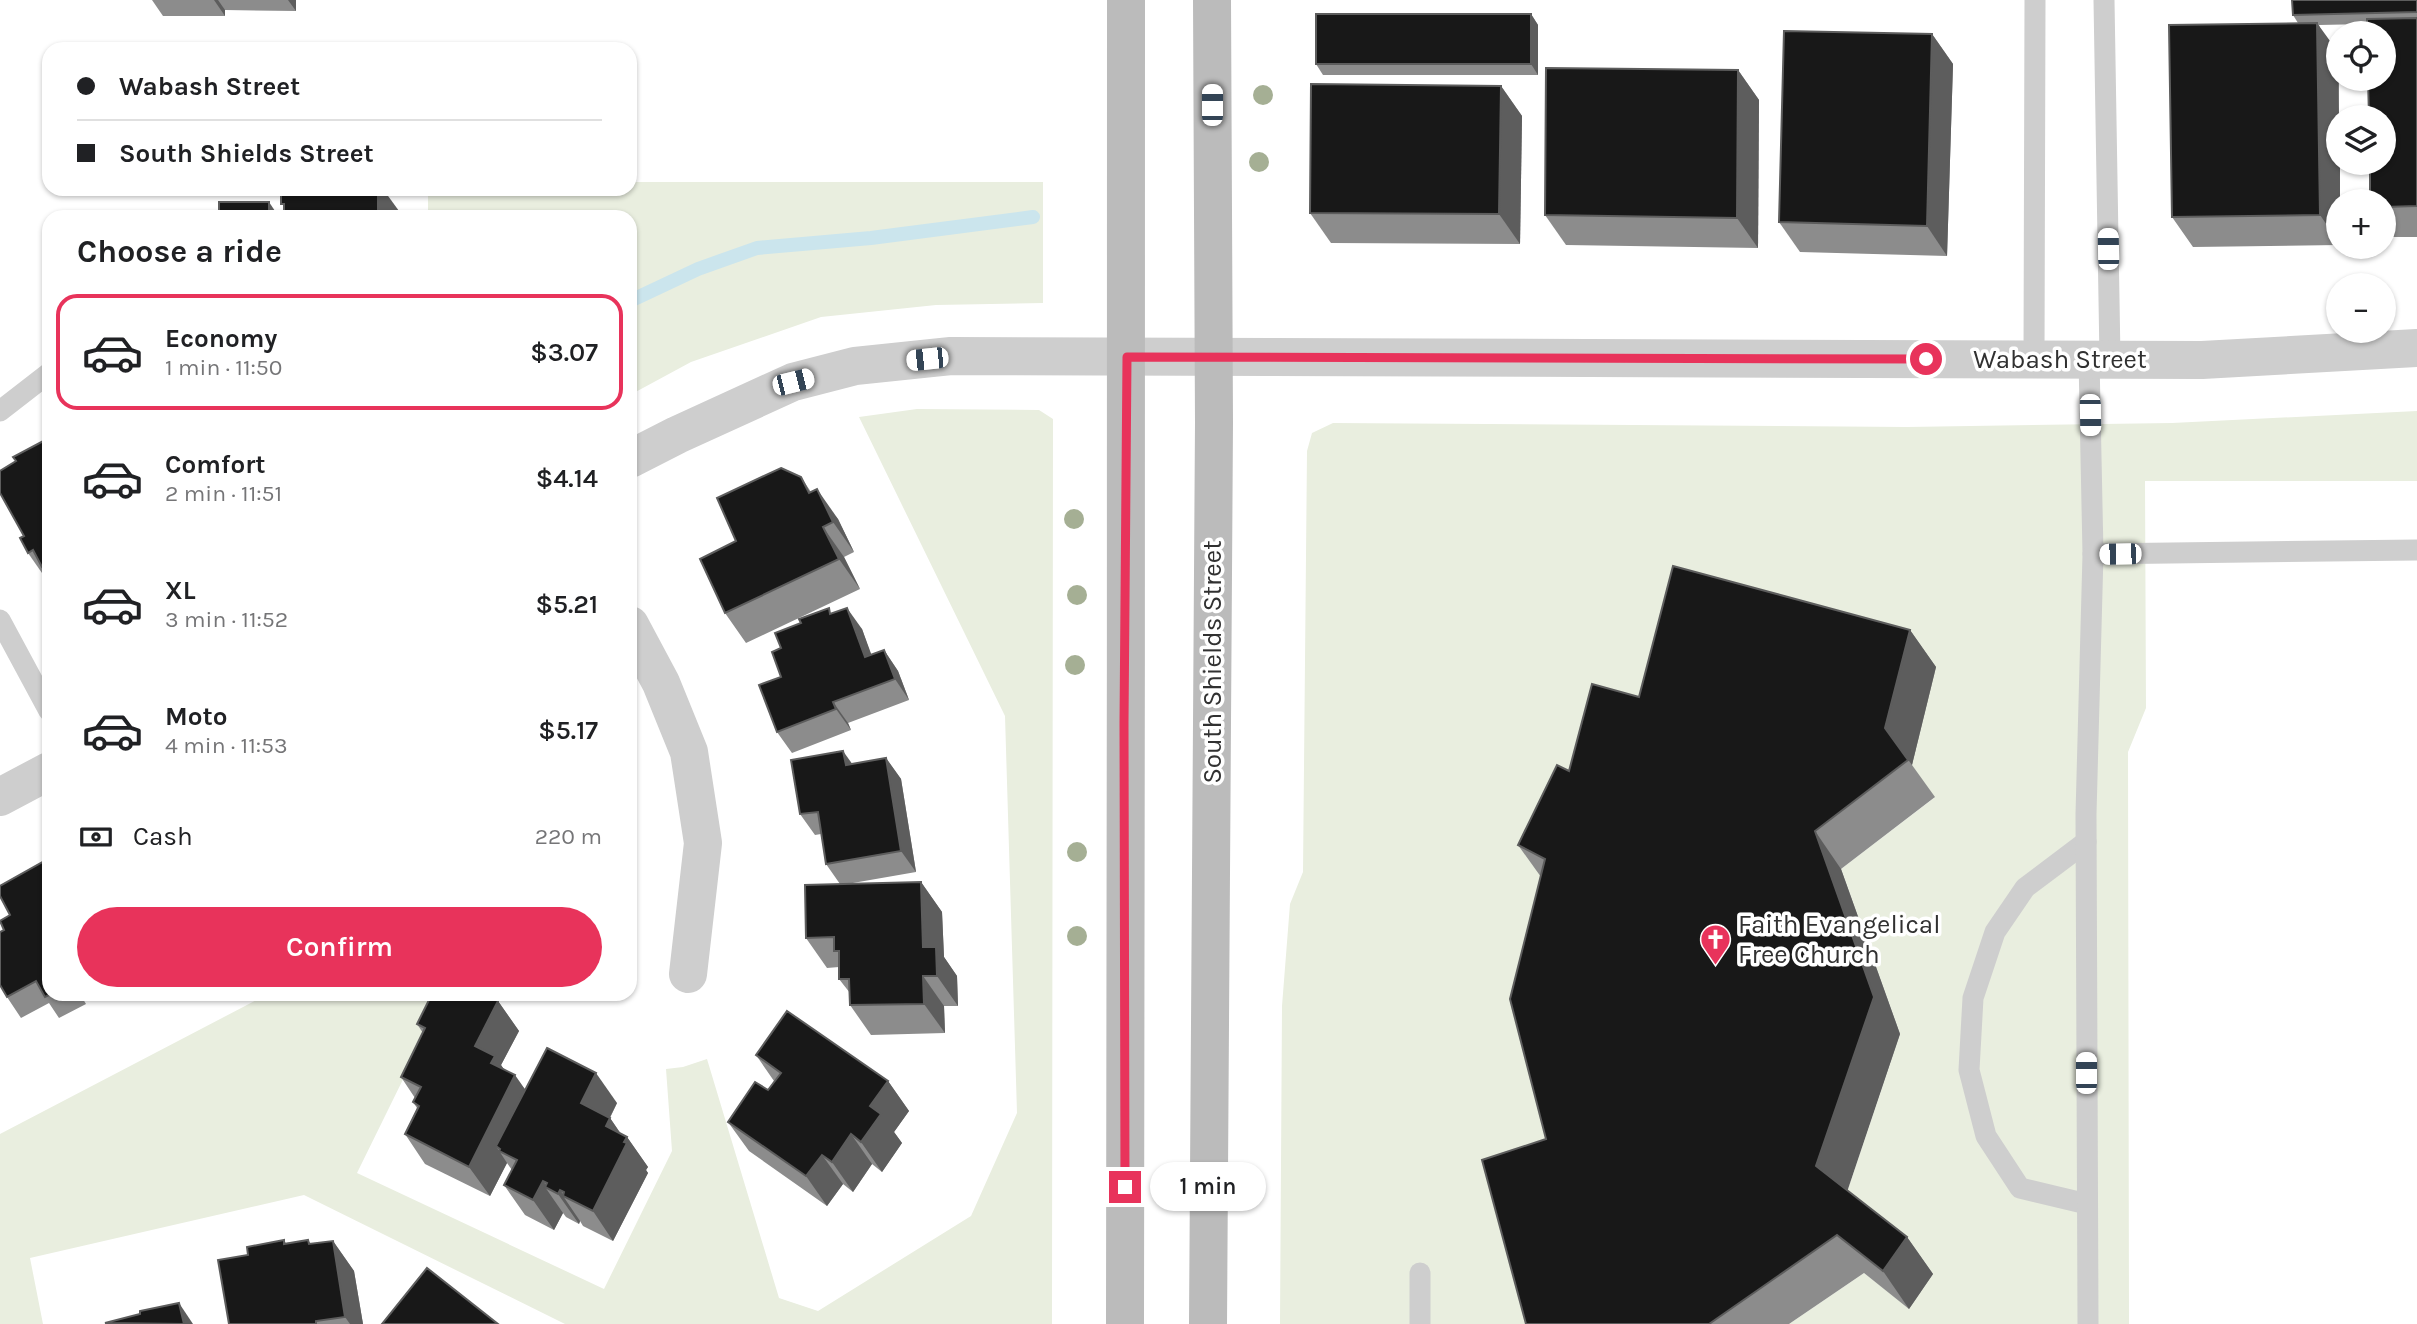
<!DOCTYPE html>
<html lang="en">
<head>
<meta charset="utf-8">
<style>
  :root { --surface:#fff; --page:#f2f2f2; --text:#202124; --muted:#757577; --line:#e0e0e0; --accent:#e8335b }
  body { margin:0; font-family:Karla,sans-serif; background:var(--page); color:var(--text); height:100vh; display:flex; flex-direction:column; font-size:26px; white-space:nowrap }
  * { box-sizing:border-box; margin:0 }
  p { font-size:23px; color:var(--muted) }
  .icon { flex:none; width:38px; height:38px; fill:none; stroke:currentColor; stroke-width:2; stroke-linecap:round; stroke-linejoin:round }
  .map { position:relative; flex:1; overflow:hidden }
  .panel { position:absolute; left:42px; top:210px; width:595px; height:791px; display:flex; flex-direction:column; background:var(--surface); border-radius:21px; box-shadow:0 2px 5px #0004 }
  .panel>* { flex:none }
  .top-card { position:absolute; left:42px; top:42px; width:595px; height:154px; border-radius:21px; box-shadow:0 2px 5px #0004; display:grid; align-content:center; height:154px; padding:0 35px; background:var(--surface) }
  .buttons { position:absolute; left:2326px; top:21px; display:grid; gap:14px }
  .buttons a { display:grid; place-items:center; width:70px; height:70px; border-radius:50%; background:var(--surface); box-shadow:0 2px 5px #0004; font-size:35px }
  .end { position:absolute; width:32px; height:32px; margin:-16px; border:9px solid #e8335b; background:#fff; box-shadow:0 0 0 4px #fff }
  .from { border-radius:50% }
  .bubble { position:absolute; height:49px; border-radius:24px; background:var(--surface); box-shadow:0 2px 5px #0004; font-size:23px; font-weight:600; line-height:49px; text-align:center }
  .car { position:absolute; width:21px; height:42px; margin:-21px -10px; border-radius:9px; box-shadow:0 0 5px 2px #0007; background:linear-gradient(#fff 24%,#345 0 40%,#fff 0 76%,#345 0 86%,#fff 0) }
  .top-card b { display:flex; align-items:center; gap:24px; height:66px; font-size:26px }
  .top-card b+b { border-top:2px solid var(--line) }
  .top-card i { width:18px; height:18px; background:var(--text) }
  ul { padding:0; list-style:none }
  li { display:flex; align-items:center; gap:21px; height:116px; margin:0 14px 10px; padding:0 21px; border:4px solid transparent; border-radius:21px }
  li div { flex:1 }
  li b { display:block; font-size:26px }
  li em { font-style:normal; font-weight:600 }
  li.current { border-color:var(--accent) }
  li>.icon { width:63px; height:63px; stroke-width:1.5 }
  h2 { padding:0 35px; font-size:32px; line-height:84px }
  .pay { display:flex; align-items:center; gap:18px; height:77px; padding:0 35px; font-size:26px }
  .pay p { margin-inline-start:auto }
  .action { display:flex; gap:14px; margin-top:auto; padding:14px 35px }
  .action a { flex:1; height:80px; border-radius:42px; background:var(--accent); color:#fff; font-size:28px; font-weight:600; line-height:80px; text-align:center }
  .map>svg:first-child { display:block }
  .green { fill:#e9eedf }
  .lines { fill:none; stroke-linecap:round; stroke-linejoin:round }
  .stream { stroke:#cbe5ed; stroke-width:14 }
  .lane { stroke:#cecece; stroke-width:21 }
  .street { stroke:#cecece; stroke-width:38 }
  .secondary { stroke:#bbb; stroke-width:38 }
  .tree { fill:#a5af94 }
  .wall { fill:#8c8c8c }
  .shaded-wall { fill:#5d5d5d }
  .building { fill:#181818; stroke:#5d5d5d; stroke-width:2 }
  .route { stroke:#e8335b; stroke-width:9 }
  .labels { text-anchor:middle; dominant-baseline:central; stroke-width:7; stroke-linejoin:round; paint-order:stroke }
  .street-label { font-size:26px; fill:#313131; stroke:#fff }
  .poi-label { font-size:26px; fill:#313131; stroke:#fff; text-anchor:start }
</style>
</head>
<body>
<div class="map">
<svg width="2417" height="1324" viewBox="0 0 2417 1324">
  <rect width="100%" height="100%" fill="#fff"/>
  <g class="green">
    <path d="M 630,182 L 1043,182 L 1043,303 L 936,305 L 821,317 L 691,362 L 630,395 L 630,217 L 428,217 L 428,189 L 630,189 Z"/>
    <path d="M 917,409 L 1039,410 L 1053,419 L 1052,1324 L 565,1324 L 304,1195 L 30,1258 L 43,1324 L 0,1324 L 0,1134 L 268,994 L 445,994 L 357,1173 L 604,1289 L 672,1151 L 666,1069 L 683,1067 L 707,1059 L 779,1298 L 818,1311 L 971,1216 L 1017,1113 L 1005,716 L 859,417 Z"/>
    <path d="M 2417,411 L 2417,481 L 2145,481 L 2146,708 L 2128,752 L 2129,1324 L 1789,1324 L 1864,1273 L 1910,1309 L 1843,1204 L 1900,1034 L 1841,869 L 1934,798 L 1911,765 L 1572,1176 L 1542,1324 L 1280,1324 L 1282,1006 L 1290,904 L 1303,872 L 1307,451 L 1312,433 L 1333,423 L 1907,427 L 2172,423 Z"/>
  </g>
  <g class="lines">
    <path class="stream" d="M 630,301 L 698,269 L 757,248 L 871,238 L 1033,217"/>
    <g class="lane">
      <path d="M 2104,0 L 2110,359"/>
      <path d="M 2034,359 L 2035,0"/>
      <path d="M 2089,359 L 2093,554"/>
      <path d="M 0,411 L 49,373"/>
      <path d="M 0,620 L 49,711"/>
      <path d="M 2086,842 L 2025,888 L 1995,932 L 1973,998 L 1969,1070 L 1986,1136 L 2020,1188 L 2087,1204"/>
      <path d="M 1420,1324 L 1420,1273"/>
      <path d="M 2088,1324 L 2086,814 L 2093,554 L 2417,550"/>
    </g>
    <g class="street">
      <path d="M 630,459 L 677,435 L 793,382 L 855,366 L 951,356 L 2202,360 L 2417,348"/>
      <path d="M 630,625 L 661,683 L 689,752 L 703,843 L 688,974"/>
      <path d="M 0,797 L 49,771"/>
    </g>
    <g class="secondary">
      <path d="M 1125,1324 C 1124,883 1128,441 1126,0"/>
      <path d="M 1208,1324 L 1214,423 L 1212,0"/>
    </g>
  </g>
  <g class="tree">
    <circle cx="1263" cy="95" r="10"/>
    <circle cx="1259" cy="162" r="10"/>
    <circle cx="1074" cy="519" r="10"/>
    <circle cx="1077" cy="595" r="10"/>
    <circle cx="1075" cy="665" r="10"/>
    <circle cx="1077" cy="852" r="10"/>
    <circle cx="1077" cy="936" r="10"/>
  </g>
  <g class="wall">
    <path d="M 152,0 L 296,0 L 296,11 L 225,10 L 225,16 L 163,16 Z"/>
    <path d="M 2417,0 L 2417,237 L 2391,237 L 2384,226 L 2384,201 L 2367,24 L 2319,25 L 2339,79 L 2338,163 L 2340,163 L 2340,201 L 2338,201 L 2338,245 L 2193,247 L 2172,217 L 2298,23 L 2293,15 Z"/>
    <path d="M 1531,14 L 1538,25 L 1538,75 L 1323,75 L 1316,64 Z"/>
    <path d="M 1932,34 L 1953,64 L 1947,256 L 1800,252 L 1779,222 Z"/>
    <path d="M 1738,70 L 1759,100 L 1758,248 L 1566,245 L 1545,215 Z"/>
    <path d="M 1501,86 L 1522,116 L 1520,244 L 1331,243 L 1310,213 Z"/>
    <path d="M 49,438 L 49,583 L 28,553 L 24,536 L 16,461 Z"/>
    <path d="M 801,477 L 811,492 L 838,519 L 854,552 L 844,557 L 860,589 L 746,643 L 725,613 Z"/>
    <path d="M 832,613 L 862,629 L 871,655 L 884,650 L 898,671 L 909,700 L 848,723 L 851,730 L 792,753 L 777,732 L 781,677 L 781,648 Z"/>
    <path d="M 1910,630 L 1936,667 L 1912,765 L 1935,797 L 1841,869 L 1900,1034 L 1847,1190 L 1907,1237 L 1933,1274 L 1909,1309 L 1864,1273 L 1789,1324 L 1526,1324 L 1546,1139 L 1541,877 L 1518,845 L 1569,771 L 1639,697 Z"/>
    <path d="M 886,758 L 901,779 L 916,872 L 847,884 L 921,882 L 942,912 L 944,957 L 957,976 L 958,1006 L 944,1006 L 945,1033 L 871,1035 L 850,1005 L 850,993 L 839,979 L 839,967 L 827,968 L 806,938 L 840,884 L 826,864 L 821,834 L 815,835 L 800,814 L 852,764 Z"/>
    <path d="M 0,886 L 49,994 L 80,994 L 86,1004 L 59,1018 L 49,1003 L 21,1018 L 7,997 L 10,915 Z"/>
    <path d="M 498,1001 L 519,1031 L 501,1065 L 504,1070 L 525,1089 L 617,1103 L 610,1118 L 621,1134 L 627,1137 L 648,1167 L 646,1170 L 648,1173 L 613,1241 L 583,1226 L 580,1221 L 579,1224 L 566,1217 L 563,1213 L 554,1230 L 525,1215 L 504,1185 L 512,1170 L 507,1163 L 490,1196 L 425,1164 L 405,1134 L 417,1108 L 413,1102 L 415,1098 L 401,1077 L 423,1033 L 417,1024 Z"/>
    <path d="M 756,1055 L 888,1081 L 909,1111 L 894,1132 L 902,1143 L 882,1172 L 872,1164 L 853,1192 L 843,1184 L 827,1206 L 749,1151 L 728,1122 L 768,1090 L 774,1081 Z"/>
    <path d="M 284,1240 L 286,1243 L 308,1240 L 311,1244 L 333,1241 L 354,1271 L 363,1324 L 229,1324 L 248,1255 Z"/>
  </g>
  <g class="shaded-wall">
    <path d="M 214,0 L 218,0 L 225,10 L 225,16 Z"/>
    <path d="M 288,0 L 296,0 L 296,11 Z"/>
    <path d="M 1531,14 L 1538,25 L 1538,75 L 1531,64 Z"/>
    <path d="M 2317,23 L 2338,52 L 2339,117 L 2338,117 L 2338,163 L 2340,163 L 2340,201 L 2338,201 L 2338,241 L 2320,215 Z"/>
    <path d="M 1932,34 L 1953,64 L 1947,256 L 1927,226 Z"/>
    <path d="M 1738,70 L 1759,100 L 1758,248 L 1737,218 Z"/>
    <path d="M 1501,86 L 1522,116 L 1520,244 L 1499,214 Z"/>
    <path d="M 378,189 L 383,189 L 399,211 L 399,217 L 378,217 Z"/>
    <path d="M 269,202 L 279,217 L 269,216 Z"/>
    <path d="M 817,489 L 838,519 L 854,552 L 833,522 Z"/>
    <path d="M 823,527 L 844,557 L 860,589 L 839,559 Z"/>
    <path d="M 847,608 L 862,629 L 880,678 L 865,657 Z"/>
    <path d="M 1910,630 L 1936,667 L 1912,765 L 1885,728 Z"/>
    <path d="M 884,650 L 898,671 L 909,700 L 895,679 Z"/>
    <path d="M 833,702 L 848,723 L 851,730 L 836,709 Z"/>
    <path d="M 843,751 L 858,772 L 846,765 Z"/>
    <path d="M 886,758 L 901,779 L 916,872 L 901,851 Z"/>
    <path d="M 1815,831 L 1841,869 L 1900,1034 L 1843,1204 L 1816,1166 Z"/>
    <path d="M 921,882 L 942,912 L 944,957 L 957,976 L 958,1006 L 937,976 L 923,947 Z"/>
    <path d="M 923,976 L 944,1006 L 945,1033 L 924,1004 Z"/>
    <path d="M 498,1001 L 519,1031 L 501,1065 L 512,1081 L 515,1075 L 536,1105 L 500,1149 L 496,1146 L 507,1163 L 490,1196 L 469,1167 L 475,1046 Z"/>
    <path d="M 596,1073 L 617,1103 L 602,1133 L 581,1103 Z"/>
    <path d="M 888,1081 L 909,1111 L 894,1132 L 902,1143 L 882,1172 L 861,1142 L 870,1106 Z"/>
    <path d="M 610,1118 L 625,1140 L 627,1137 L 648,1167 L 646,1170 L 648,1173 L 613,1241 L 593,1211 L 606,1126 Z"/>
    <path d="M 851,1134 L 872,1164 L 853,1192 L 832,1162 Z"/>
    <path d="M 822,1155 L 843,1184 L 827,1206 L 806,1176 Z"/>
    <path d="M 543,1181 L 549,1189 L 545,1187 L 563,1213 L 554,1230 L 533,1200 Z"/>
    <path d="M 560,1190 L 566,1198 L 563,1196 L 580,1221 L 579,1224 L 558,1194 Z"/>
    <path d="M 1907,1237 L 1933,1274 L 1909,1309 L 1883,1271 Z"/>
    <path d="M 333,1241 L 354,1271 L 363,1324 L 350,1324 L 345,1317 Z"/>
    <path d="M 179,1303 L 193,1324 L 184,1324 Z"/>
  </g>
  <g class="building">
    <path d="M 2292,0 L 2417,0 L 2417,12 L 2293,15 Z"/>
    <rect x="1316" y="14" width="215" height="50"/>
    <path d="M 2417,18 L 2417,206 L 2384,207 L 2384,201 L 2370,201 L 2370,163 L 2384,163 L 2384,117 L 2369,117 L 2368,79 L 2384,79 L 2384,33 L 2367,33 L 2367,19 Z"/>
    <path d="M 2317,23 L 2320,215 L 2172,217 L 2169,25 Z"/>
    <path d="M 1784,31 L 1932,34 L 1927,226 L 1779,222 Z"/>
    <path d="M 1546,68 L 1738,70 L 1737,218 L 1545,215 Z"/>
    <path d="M 1311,84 L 1501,86 L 1499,214 L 1310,213 Z"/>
    <path d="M 281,189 L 378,189 L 378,217 L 219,217 L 219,202 L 269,202 L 269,216 L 284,216 L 284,204 L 281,204 Z"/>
    <path d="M 49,438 L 49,565 L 48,564 L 42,567 L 33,550 L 28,553 L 20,538 L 24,536 L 0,493 L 0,471 L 16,461 L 13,457 Z"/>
    <path d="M 781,468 L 801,477 L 809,493 L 817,489 L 833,522 L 823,527 L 839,559 L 725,613 L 700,559 L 736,541 L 717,498 Z"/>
    <path d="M 1673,566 L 1910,630 L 1885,728 L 1908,760 L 1815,831 L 1874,997 L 1816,1166 L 1907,1237 L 1883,1271 L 1837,1235 L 1709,1324 L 1526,1324 L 1482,1160 L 1546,1139 L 1510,999 L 1545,859 L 1518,845 L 1557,765 L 1569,771 L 1592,684 L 1639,697 Z"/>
    <path d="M 829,608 L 830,614 L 847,608 L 865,657 L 884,650 L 895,679 L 833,702 L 836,709 L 777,732 L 759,685 L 781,677 L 772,652 L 781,648 L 775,633 L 801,623 L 799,619 Z"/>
    <path d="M 843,751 L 846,765 L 886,758 L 901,851 L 826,864 L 818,812 L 800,814 L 791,760 Z"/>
    <path d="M 48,859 L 49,994 L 51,994 L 45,997 L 36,981 L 7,997 L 0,985 L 0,932 L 4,930 L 0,921 L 10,915 L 0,896 L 0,886 Z"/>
    <path d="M 921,882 L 923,947 L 936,947 L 937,976 L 923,976 L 924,1004 L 850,1005 L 849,979 L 839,979 L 839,951 L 834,951 L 834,937 L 806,938 L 805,885 Z"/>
    <path d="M 432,994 L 484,994 L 498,1001 L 475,1046 L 495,1056 L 491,1063 L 515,1075 L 469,1167 L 405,1134 L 419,1106 L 413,1102 L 421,1087 L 401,1077 L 425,1028 L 417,1024 Z"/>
    <path d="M 787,1011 L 888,1081 L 870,1106 L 881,1114 L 861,1142 L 851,1134 L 832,1162 L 822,1155 L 806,1176 L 728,1122 L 755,1082 L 768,1090 L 781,1073 L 756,1055 Z"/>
    <path d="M 547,1048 L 596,1073 L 581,1103 L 610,1118 L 606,1126 L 627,1137 L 624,1142 L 627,1143 L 593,1211 L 563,1196 L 564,1192 L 560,1190 L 558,1194 L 545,1187 L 547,1183 L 543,1181 L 533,1200 L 504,1185 L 517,1160 L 499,1151 L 500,1149 L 496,1146 Z"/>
    <path d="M 284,1240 L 284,1244 L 308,1240 L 309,1244 L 333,1241 L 345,1317 L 316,1321 L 316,1324 L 229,1324 L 218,1260 L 248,1255 L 247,1247 Z"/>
    <path d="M 427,1268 L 498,1324 L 382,1324 Z"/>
    <path d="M 179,1303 L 184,1324 L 105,1323 L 140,1314 L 140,1311 Z"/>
  </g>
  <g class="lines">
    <path class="route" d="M 1125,1187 L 1124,723 L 1127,357 L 1926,359"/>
  </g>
  <defs>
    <symbol id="church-pin" viewBox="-11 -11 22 30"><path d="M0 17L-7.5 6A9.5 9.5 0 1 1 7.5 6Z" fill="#e8335b" stroke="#fff"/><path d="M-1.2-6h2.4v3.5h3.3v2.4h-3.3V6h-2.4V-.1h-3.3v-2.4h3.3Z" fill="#fff"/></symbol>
  </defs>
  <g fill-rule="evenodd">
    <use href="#church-pin" x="1698" y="922" width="35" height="47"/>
  </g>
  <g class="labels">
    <g class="street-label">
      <text x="2060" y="359">Wabash Street</text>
      <text transform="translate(1212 662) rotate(-90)">South Shields Street</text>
    </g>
    <g class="poi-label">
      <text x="1738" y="924">Faith Evangelical<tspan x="1738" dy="30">Free Church</tspan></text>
    </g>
  </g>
</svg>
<div class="buttons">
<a><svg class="icon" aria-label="locate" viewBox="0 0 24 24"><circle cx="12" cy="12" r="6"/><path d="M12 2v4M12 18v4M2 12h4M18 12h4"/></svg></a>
<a><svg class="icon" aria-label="layers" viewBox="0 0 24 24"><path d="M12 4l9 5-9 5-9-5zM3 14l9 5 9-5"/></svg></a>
<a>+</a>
<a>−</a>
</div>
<i class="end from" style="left:1926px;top:359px"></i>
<i class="end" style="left:1125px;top:1187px"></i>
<div class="bubble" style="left:1150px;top:1162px;width:116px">1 min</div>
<i class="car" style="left:1212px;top:105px;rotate:0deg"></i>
<i class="car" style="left:2108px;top:249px;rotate:359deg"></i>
<i class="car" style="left:927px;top:359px;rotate:264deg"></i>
<i class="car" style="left:793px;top:382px;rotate:76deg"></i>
<i class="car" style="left:2090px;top:415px;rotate:179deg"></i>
<i class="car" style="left:2120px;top:554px;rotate:269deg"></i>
<i class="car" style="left:2086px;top:1073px;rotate:0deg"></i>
<div class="top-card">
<b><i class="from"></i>Wabash Street</b>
<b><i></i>South Shields Street</b>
</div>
<section class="panel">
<h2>Choose a ride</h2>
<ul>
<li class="current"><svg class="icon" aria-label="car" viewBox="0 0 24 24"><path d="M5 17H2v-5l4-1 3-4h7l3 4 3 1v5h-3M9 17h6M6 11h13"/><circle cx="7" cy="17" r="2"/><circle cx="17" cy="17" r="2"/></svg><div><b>Economy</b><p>1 min · 11:50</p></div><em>$3.07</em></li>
<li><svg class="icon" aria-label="car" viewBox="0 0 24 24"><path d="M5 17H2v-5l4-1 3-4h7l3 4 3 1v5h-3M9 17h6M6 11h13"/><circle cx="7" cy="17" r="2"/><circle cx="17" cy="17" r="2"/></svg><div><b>Comfort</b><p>2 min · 11:51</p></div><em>$4.14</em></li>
<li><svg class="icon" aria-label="car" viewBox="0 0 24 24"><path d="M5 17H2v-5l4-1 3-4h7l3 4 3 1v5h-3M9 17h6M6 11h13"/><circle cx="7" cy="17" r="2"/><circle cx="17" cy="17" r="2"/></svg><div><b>XL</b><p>3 min · 11:52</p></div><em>$5.21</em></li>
<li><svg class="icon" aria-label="car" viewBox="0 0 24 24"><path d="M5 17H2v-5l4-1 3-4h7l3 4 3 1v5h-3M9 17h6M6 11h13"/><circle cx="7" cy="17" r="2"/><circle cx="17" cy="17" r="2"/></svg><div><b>Moto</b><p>4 min · 11:53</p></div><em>$5.17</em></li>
</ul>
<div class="pay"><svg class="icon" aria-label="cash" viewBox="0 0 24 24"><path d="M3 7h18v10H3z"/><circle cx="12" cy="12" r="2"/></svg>Cash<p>220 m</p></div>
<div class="action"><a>Confirm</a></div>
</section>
</div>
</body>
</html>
